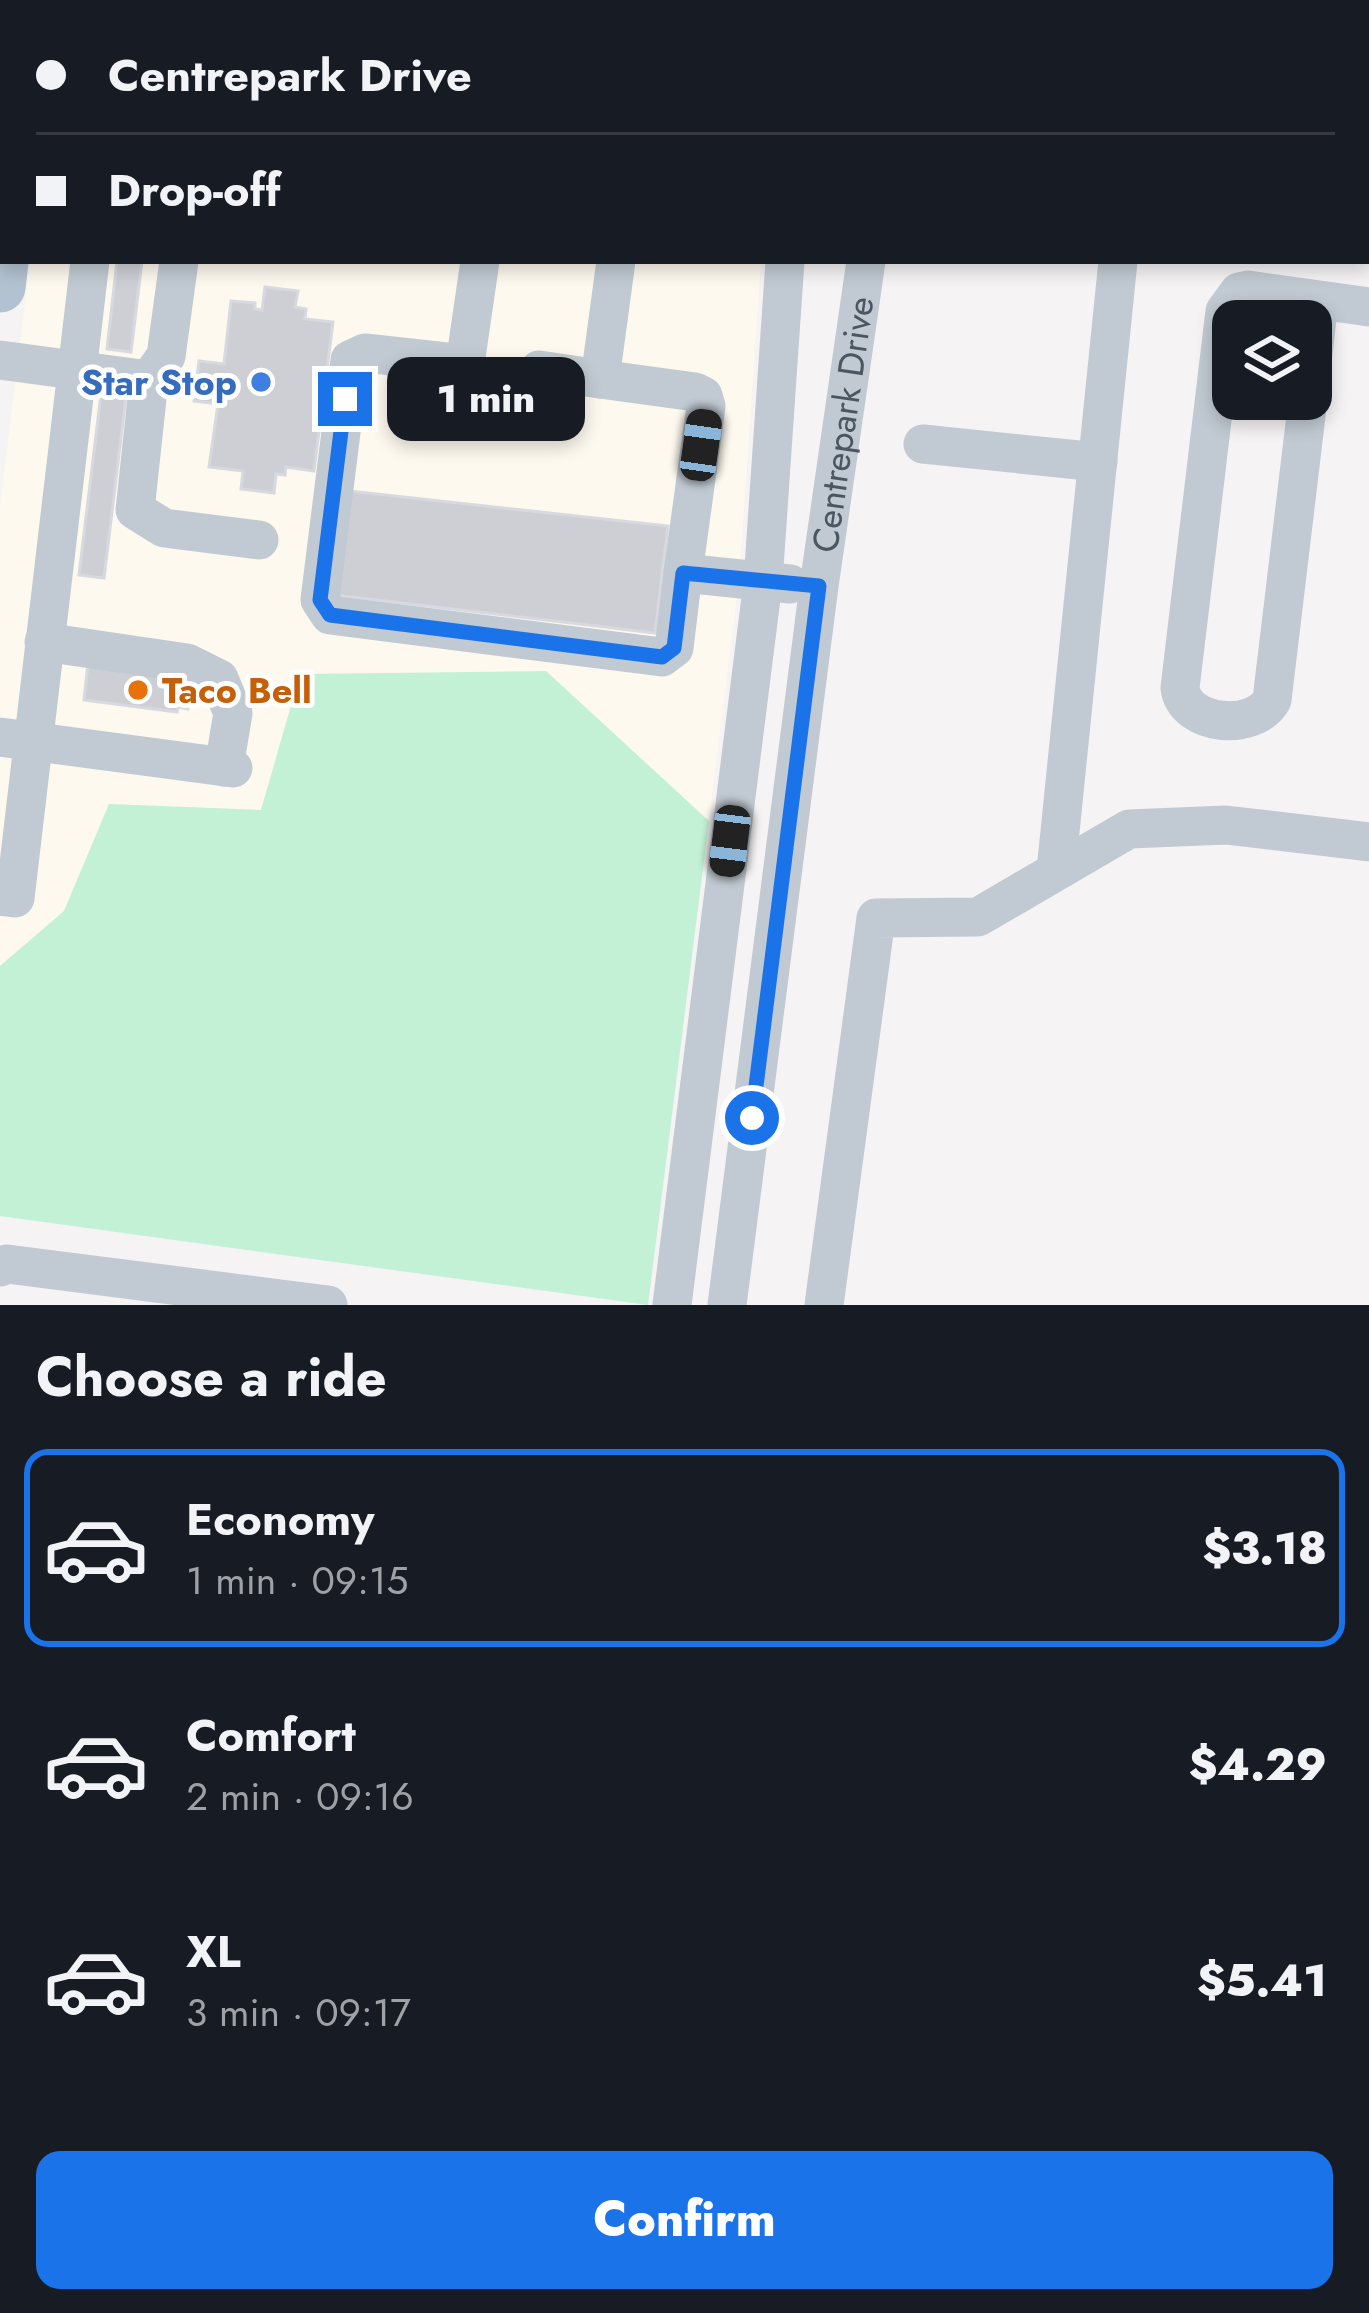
<!DOCTYPE html>
<html lang="en">
<head>
<meta charset="utf-8">
<style>
  :root { --surface:#171b24; --page:#242831; --text:#f1f3f6; --muted:#9ea1a6; --line:#363941; --accent:#1a73e8 }
  body { margin:0; font-family:Jost,sans-serif; background:var(--page); color:var(--text); height:100vh; display:flex; flex-direction:column; font-size:45px; white-space:nowrap }
  * { box-sizing:border-box; margin:0 }
  p { font-size:39px; color:var(--muted) }
  .icon { flex:none; width:66px; height:66px; fill:none; stroke:currentColor; stroke-width:2; stroke-linecap:round; stroke-linejoin:round }
  .map { position:relative; height:1305px; overflow:hidden }
  .sheet { display:flex; flex-direction:column; background:var(--surface); flex:1 }
  .sheet>* { flex:none }
  .top-card { position:absolute; left:0px; top:0px; width:1371px; height:264px; box-shadow:0 6px 18px #0003; display:grid; align-content:center; height:264px; padding:0 36px; background:var(--surface) }
  .buttons { position:absolute; left:1212px; top:300px; display:grid; gap:24px }
  .buttons a { display:grid; place-items:center; width:120px; height:120px; border-radius:24px; background:var(--surface); box-shadow:0 6px 18px #0003; font-size:60px }
  .end { position:absolute; width:54px; height:54px; margin:-27px; border:15px solid #1a73e8; background:#fff; box-shadow:0 0 0 6px #fff }
  .from { border-radius:50% }
  .bubble { position:absolute; height:84px; border-radius:24px; background:var(--surface); box-shadow:0 6px 18px #0003; font-size:39px; font-weight:800; line-height:84px; text-align:center }
  .car { position:absolute; width:36px; height:72px; margin:-36px -18px; border-radius:15px; box-shadow:0 0 9px 3px #0007; background:linear-gradient(#222 24%,#8ab4d8 0 40%,#222 0 76%,#8ab4d8 0 86%,#222 0) }
  .top-card b { display:flex; align-items:center; gap:42px; height:114px; font-size:45px }
  .top-card b+b { border-top:3px solid var(--line) }
  .top-card i { width:30px; height:30px; background:var(--text) }
  ul { padding:0; list-style:none }
  li { display:flex; align-items:center; gap:36px; height:198px; margin:0 24px 18px; padding:0 12px; border:6px solid transparent; border-radius:24px }
  li div { flex:1 }
  li b { display:block; font-size:45px }
  li em { font-style:normal; font-weight:800 }
  li.on { border-color:var(--accent) }
  li>.icon { width:108px; height:108px; stroke-width:1.5 }
  h2 { padding:0 36px; font-size:54px; line-height:144px }
  .button { display:flex; gap:24px; margin-top:auto; padding:24px 36px }
  .button a { flex:1; height:138px; border-radius:24px; background:var(--accent); color:#fff; font-size:48px; font-weight:800; line-height:138px; text-align:center }
  .map>svg:first-child { display:block }
  .commercial { fill:#fdf9ef }
  .green { fill:#c3f1d5 }
  .building { fill:#cdcfd5; stroke:#d7d9de; stroke-width:3 }
  .lines { fill:none; stroke-linecap:round; stroke-linejoin:round }
  .minor { stroke:#c1cad2; stroke-width:39 }
  .major { stroke:#b3c2d1; stroke-width:51 }
  .route { stroke:#1a73e8; stroke-width:15 }
  .shop-dot { fill:#3f7fe0; stroke:#fff; stroke-width:4.5 }
  .food-dot { fill:#e8710a; stroke:#fff; stroke-width:4.5 }
  .labels { text-anchor:middle; dominant-baseline:central; stroke-width:10; stroke-linejoin:round; paint-order:stroke }
  .shop-label { font-size:36px; font-weight:bold; fill:#366cbe; stroke:#fff; text-anchor:end }
  .street-label { font-size:36px; fill:#4a5661; stroke:#fff }
  .food-label { font-size:36px; font-weight:bold; fill:#c56008; stroke:#fff; text-anchor:start }
</style>
</head>
<body>
<div class="map">
<svg width="1369" height="1305" viewBox="0 0 1369 1305">
  <rect width="100%" height="100%" fill="#f5f3f3"/>
  <path class="commercial" d="M 30,261 L 761,261 L 739,580 L 709,821 L 546,671 L 261,810 L 109,804 L 64,911 L 0,966 L 0,506 Z"/>
  <path class="green" d="M 546,671 L 709,821 L 648,1305 L 0,1216 L 0,966 L 64,911 L 109,804 L 261,810 L 300,674 Z"/>
  <g class="building">
    <path d="M 117,261 L 142,261 L 131,352 L 107,349 Z"/>
    <path d="M 265,287 L 298,291 L 295,307 L 306,309 L 305,319 L 333,322 L 314,471 L 286,467 L 285,475 L 276,474 L 274,493 L 241,489 L 243,471 L 209,467 L 218,404 L 194,401 L 199,361 L 224,364 L 231,301 L 255,303 L 255,309 L 262,310 Z"/>
    <path d="M 101,394 L 126,397 L 104,578 L 79,575 Z"/>
    <path d="M 349,491 L 668,526 L 655,633 L 334,595 Z"/>
    <path d="M 88,663 L 192,681 L 188,709 L 178,707 L 177,712 L 84,700 Z"/>
  </g>
  <g class="lines">
    <g class="minor">
      <path d="M 480,261 L 465,364 L 365,353 L 350,360 L 320,600 L 330,615 L 662,657 L 674,648 L 683,573 L 790,584"/>
      <path d="M 616,261 L 600,379 L 695,392 L 703,396 L 706,406 L 683,573"/>
      <path d="M 0,360 L 149,380 L 166,356 L 179,261"/>
      <path d="M 539,370 L 600,379"/>
      <path d="M 1311,371 L 1319,301"/>
      <path d="M 149,380 L 135,510 L 164,528 L 259,540"/>
      <path d="M 1308,399 L 1272,700 C 1254,732 1185,726 1180,688 L 1225,311 L 1239,292 L 1248,290 L 1369,307"/>
      <path d="M 923,444 L 1098,462"/>
      <path d="M 44,642 L 187,663 L 219,679 L 233,713 L 224,767"/>
      <path d="M 0,737 L 233,768"/>
      <path d="M 1056,871 L 1118,261"/>
      <path d="M 0,896 L 15,898 L 90,261"/>
      <path d="M 0,1267 L 7,1264 L 328,1305"/>
      <path d="M 672,1305 L 763,582 L 785,261"/>
      <path id="s1" d="M 727,1305 L 819,586 L 866,261"/>
      <path d="M 824,1305 L 876,918 L 978,917 L 1129,829 L 1226,825 L 1369,842"/>
    </g>
    <g class="major">
      <path d="M 201,0 L 224,3"/>
      <path d="M 38,3 L 39,0"/>
      <path d="M 0,47 L 3,47"/>
      <path d="M 1368,156 L 1369,156"/>
      <path d="M 1368,235 L 1369,235"/>
      <path d="M 0,287 L 3,261"/>
    </g>
  </g>
  <g class="lines">
    <path class="route" d="M 345,399 L 320,600 L 330,615 L 662,657 L 674,648 L 683,573 L 819,586 L 752,1118"/>
  </g>
  <circle class="shop-dot" cx="261" cy="382" r="12"/>
  <circle class="food-dot" cx="138" cy="690" r="12"/>
  <g class="labels">
    <g class="shop-label">
      <text x="237" y="382">Star Stop</text>
    </g>
    <g class="street-label">
      <text stroke="none"><textPath href="#s1" startOffset="888">Centrepark Drive</textPath></text>
    </g>
    <g class="food-label">
      <text x="162" y="690">Taco Bell</text>
    </g>
  </g>
</svg>
<div class="buttons">
<a><svg class="icon" aria-label="layers" viewBox="0 0 24 24"><path d="M12 4l9 5-9 5-9-5zM3 14l9 5 9-5"/></svg></a>
</div>
<i class="end from" style="left:752px;top:1118px"></i>
<i class="end" style="left:345px;top:399px"></i>
<div class="bubble" style="left:387px;top:357px;width:198px">1 min</div>
<i class="car" style="left:701px;top:445px;rotate:8deg"></i>
<i class="car" style="left:730px;top:841px;rotate:187deg"></i>
<div class="top-card">
<b><i class="from"></i>Centrepark Drive</b>
<b><i></i>Drop-off</b>
</div>
</div>
<section class="sheet">
<h2>Choose a ride</h2>
<ul>
<li class="on"><svg class="icon" aria-label="car" viewBox="0 0 24 24"><path d="M5 17H2v-5l4-1 3-4h7l3 4 3 1v5h-3M9 17h6M6 11h13"/><circle cx="7" cy="17" r="2"/><circle cx="17" cy="17" r="2"/></svg><div><b>Economy</b><p>1 min · 09:15</p></div><em>$3.18</em></li>
<li><svg class="icon" aria-label="car" viewBox="0 0 24 24"><path d="M5 17H2v-5l4-1 3-4h7l3 4 3 1v5h-3M9 17h6M6 11h13"/><circle cx="7" cy="17" r="2"/><circle cx="17" cy="17" r="2"/></svg><div><b>Comfort</b><p>2 min · 09:16</p></div><em>$4.29</em></li>
<li><svg class="icon" aria-label="car" viewBox="0 0 24 24"><path d="M5 17H2v-5l4-1 3-4h7l3 4 3 1v5h-3M9 17h6M6 11h13"/><circle cx="7" cy="17" r="2"/><circle cx="17" cy="17" r="2"/></svg><div><b>XL</b><p>3 min · 09:17</p></div><em>$5.41</em></li>
</ul>
<div class="button"><a>Confirm</a></div>
</section>
</body>
</html>
